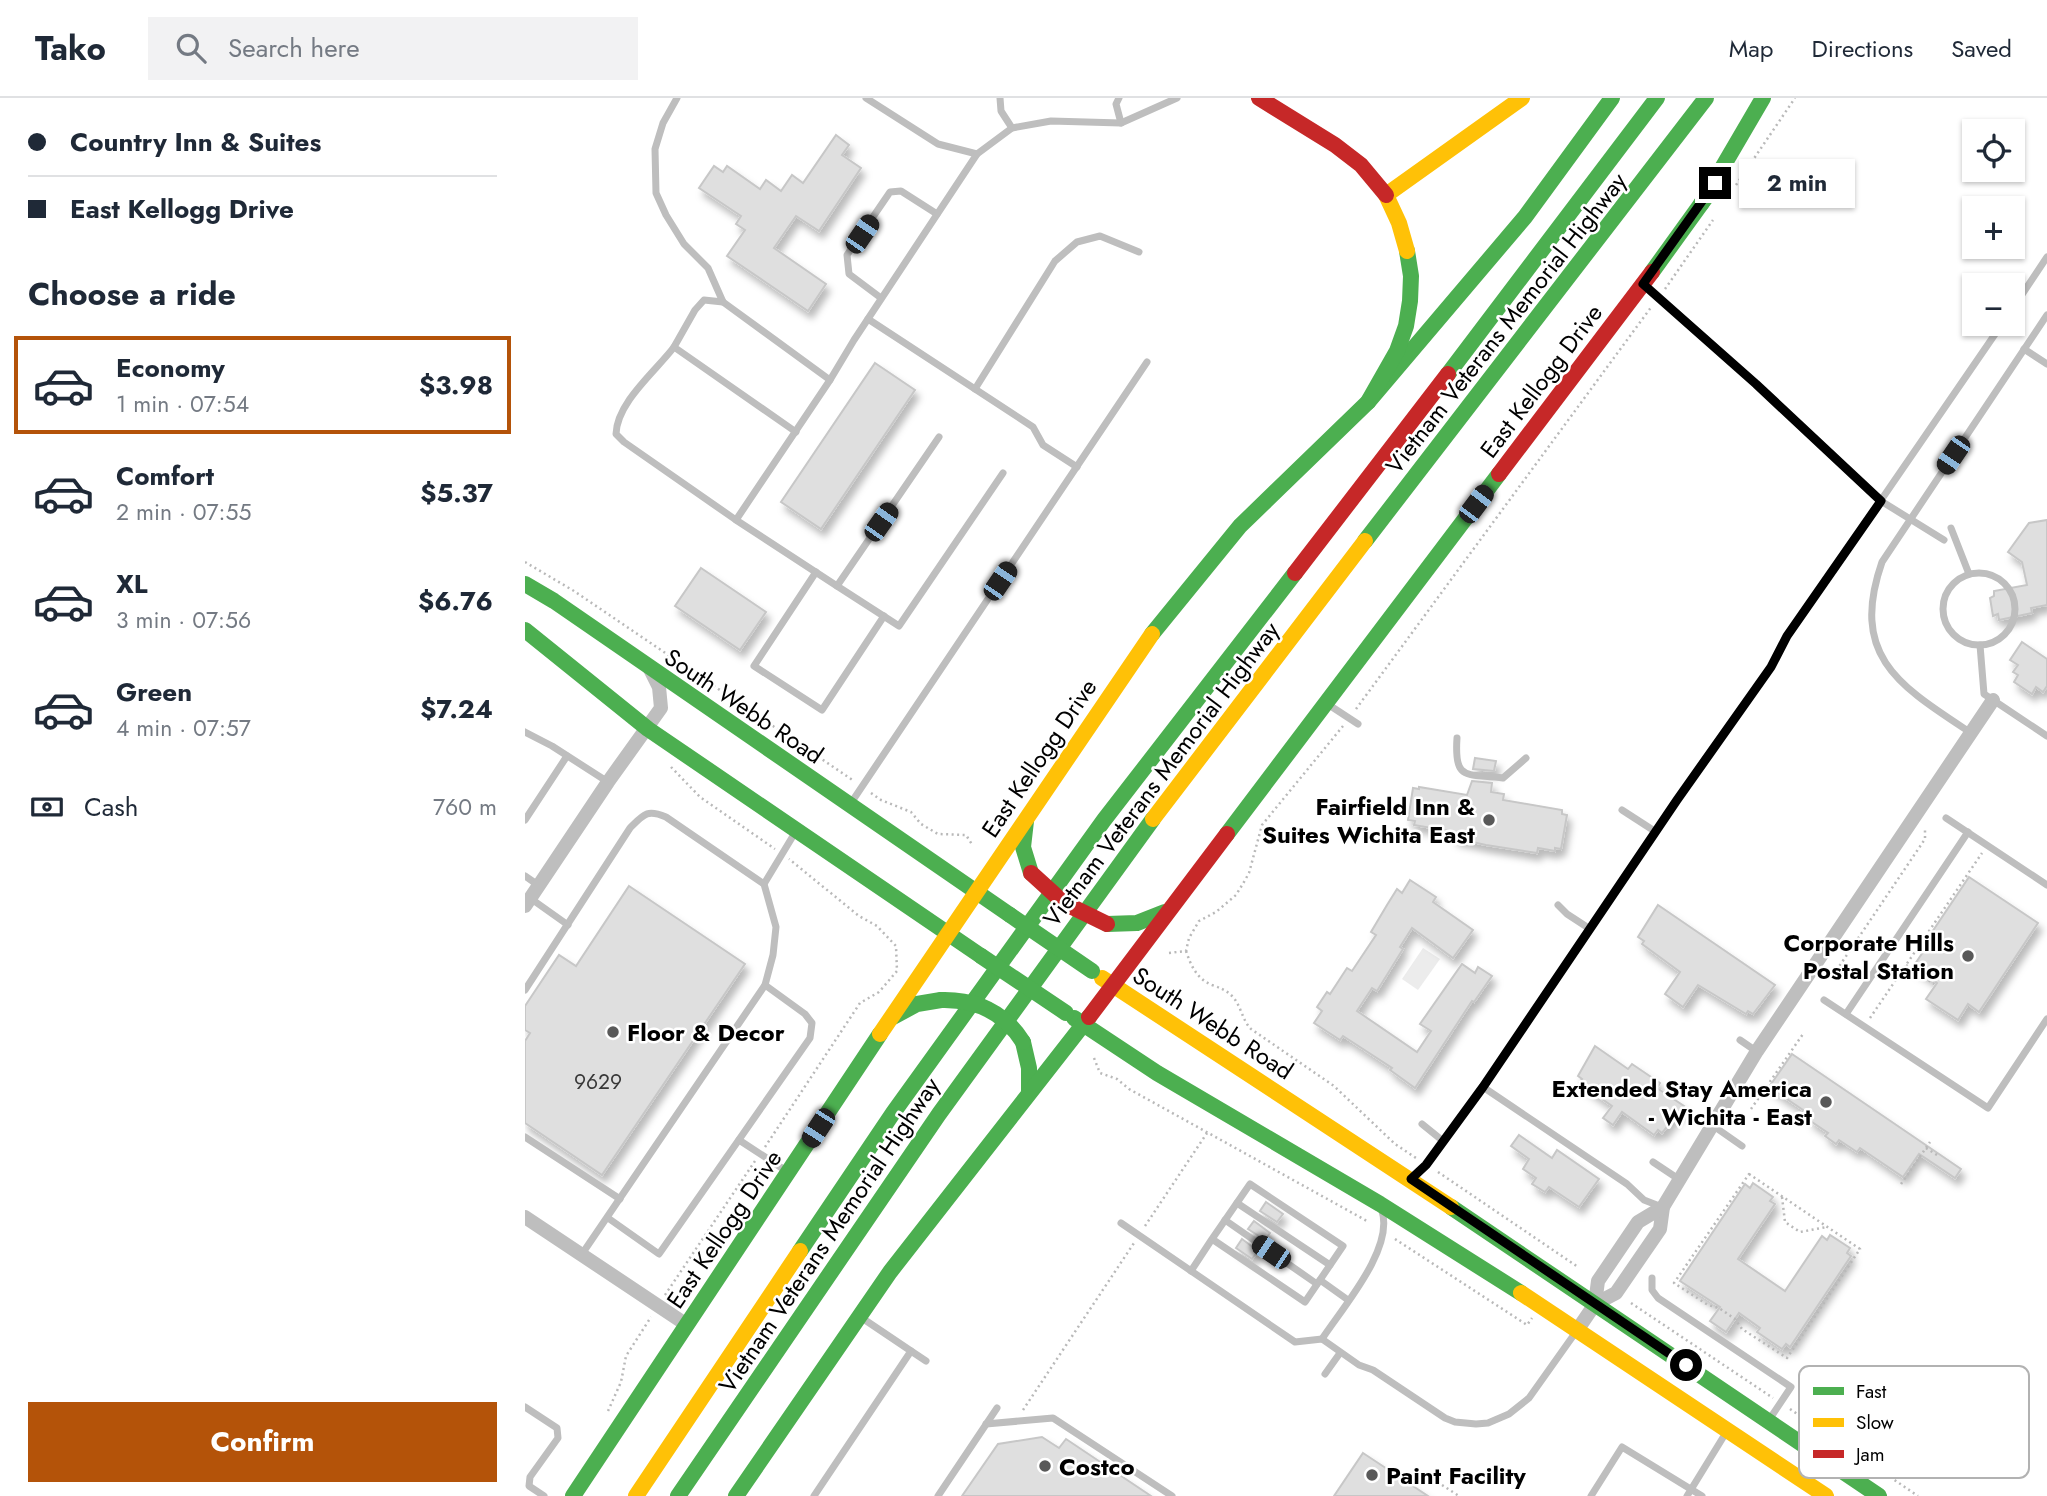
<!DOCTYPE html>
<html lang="en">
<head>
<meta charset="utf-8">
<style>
  :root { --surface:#fff; --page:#f2f2f3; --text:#1f2937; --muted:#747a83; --line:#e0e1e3; --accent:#b45309 }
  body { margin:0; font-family:Jost,sans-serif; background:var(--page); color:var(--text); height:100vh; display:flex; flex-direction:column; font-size:26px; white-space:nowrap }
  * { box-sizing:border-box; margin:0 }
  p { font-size:23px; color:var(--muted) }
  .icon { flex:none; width:38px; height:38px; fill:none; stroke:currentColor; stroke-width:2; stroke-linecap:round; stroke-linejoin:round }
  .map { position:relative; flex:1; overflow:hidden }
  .details { display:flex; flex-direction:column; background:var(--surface); width:525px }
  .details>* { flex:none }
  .guide { display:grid; align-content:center; height:154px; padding:0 28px; background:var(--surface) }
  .buttons { position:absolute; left:1437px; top:21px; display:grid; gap:14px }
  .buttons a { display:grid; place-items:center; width:63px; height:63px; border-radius:0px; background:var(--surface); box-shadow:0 2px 5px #0004; font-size:35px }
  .end { position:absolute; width:32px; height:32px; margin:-16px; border:9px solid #000; background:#fff; box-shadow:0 0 0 4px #fff }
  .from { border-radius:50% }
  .bubble { position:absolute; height:49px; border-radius:0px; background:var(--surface); box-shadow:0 2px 5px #0004; font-size:23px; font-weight:700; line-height:49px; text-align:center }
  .car { position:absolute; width:21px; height:42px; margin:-21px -10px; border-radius:9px; box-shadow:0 0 5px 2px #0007; background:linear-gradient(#222 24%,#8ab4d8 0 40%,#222 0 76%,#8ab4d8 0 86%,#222 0) }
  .guide b { display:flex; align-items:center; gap:24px; height:66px; font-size:26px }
  .guide b+b { border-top:2px solid var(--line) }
  .guide i { width:18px; height:18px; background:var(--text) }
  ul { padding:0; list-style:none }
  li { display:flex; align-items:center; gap:21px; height:98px; margin:0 14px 10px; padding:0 14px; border:4px solid transparent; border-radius:0px }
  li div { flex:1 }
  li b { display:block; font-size:26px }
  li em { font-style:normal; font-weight:700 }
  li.selected { border-color:var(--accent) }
  li>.icon { width:63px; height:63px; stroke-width:1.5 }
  h2 { padding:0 28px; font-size:32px; line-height:84px }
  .pay { display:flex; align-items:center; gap:18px; height:77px; padding:0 28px; font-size:26px }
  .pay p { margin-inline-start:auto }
  .primary-button { display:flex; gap:14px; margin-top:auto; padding:14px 28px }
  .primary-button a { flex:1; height:80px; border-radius:0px; background:var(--accent); color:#fff; font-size:28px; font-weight:700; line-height:80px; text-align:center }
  header { display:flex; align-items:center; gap:42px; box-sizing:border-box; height:98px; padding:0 35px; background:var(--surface); border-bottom:2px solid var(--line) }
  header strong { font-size:33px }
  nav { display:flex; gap:38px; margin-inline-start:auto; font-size:24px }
  .search { width:490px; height:63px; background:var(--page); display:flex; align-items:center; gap:18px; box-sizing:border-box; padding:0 24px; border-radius:0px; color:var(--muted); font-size:26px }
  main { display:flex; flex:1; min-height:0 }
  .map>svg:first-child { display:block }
  .green { fill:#ececec }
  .building { fill:#dfdfdf; stroke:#c7c7c7; stroke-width:2; filter:url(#shadow) }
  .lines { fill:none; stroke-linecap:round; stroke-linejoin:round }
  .path { stroke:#b9b9b9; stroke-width:2.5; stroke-dasharray:2 3.5; stroke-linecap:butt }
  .lane { stroke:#bebebe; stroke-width:7 }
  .street { stroke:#bebebe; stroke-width:14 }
  .fast { stroke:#4caf50; stroke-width:16 }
  .slow { stroke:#ffc107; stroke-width:16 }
  .jam { stroke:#c62828; stroke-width:16 }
  .fast-bridge { stroke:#4caf50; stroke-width:16 }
  .jam-bridge { stroke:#c62828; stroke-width:16 }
  .route { stroke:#000; stroke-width:9 }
  .poi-dot { fill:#595959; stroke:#fff; stroke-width:2.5 }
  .labels { text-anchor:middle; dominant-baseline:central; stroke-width:5; stroke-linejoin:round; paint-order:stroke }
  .number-label { font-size:21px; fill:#383838 }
  .street-label { font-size:24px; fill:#000; stroke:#fff }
  .poi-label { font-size:24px; font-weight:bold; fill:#000; stroke:#fff; text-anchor:end }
  .key { fill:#fff; stroke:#b2b2b2; stroke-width:2 }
  .key-label { font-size:19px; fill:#000 }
</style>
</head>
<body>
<header>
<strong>Tako</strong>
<div class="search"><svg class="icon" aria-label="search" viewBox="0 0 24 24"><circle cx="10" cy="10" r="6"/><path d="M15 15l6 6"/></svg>Search here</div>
<nav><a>Map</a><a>Directions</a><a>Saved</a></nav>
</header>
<main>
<section class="details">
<div class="guide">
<b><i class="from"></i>Country Inn &amp; Suites</b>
<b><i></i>East Kellogg Drive</b>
</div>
<h2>Choose a ride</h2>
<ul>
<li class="selected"><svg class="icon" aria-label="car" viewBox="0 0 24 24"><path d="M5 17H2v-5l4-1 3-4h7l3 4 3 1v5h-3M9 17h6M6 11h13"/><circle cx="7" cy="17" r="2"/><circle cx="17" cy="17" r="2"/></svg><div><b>Economy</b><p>1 min · 07:54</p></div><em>$3.98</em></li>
<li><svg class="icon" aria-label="car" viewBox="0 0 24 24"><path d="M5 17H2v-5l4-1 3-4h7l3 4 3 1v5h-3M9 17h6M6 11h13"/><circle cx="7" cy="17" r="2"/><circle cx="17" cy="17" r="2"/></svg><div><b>Comfort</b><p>2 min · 07:55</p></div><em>$5.37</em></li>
<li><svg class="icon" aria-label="car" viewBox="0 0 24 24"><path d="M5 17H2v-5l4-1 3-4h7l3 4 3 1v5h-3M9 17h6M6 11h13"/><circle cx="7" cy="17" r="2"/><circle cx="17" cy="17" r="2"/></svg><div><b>XL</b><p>3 min · 07:56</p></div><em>$6.76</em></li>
<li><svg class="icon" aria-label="car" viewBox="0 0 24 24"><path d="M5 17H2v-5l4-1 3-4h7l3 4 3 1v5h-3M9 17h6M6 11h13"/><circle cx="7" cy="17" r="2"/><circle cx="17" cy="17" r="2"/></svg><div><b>Green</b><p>4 min · 07:57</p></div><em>$7.24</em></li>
</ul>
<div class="pay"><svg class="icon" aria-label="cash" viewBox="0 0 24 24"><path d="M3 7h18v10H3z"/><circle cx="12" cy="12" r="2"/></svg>Cash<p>760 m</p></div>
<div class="primary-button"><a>Confirm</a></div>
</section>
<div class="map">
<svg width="1522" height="1398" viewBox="0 0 1522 1398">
  <defs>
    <filter id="shadow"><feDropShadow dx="4" dy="7" stdDeviation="3.5" flood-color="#0004"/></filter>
  </defs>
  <rect width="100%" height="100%" fill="#fff"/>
  <path class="green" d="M 898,850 L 915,861 L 893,892 L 877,881 Z"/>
  <g class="building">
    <path d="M 311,37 L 324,47 L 317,57 L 336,70 L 294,133 L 271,118 L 249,150 L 301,186 L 283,213 L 202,158 L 220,132 L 211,126 L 216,118 L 174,90 L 189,68 L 198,74 L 202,68 L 235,91 L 241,82 L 256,93 L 267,77 L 278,85 Z"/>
    <path d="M 350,265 L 390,292 L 296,431 L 256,404 Z"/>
    <path d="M 1522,422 L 1522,507 L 1506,510 L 1507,515 L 1474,522 L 1473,516 L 1468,518 L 1465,500 L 1469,498 L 1469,493 L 1502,487 L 1497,464 L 1483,454 L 1504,425 Z"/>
    <path d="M 176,470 L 241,514 L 215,552 L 150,508 Z"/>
    <path d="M 1497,544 L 1522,561 L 1522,588 L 1518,594 L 1511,589 L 1507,596 L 1489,584 L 1493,577 L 1488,574 L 1493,567 L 1485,562 Z"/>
    <path d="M 950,660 L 971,663 L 969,673 L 948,671 Z"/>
    <path d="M 947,683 L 967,685 L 966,694 L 979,696 L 978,702 L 1037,712 L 1037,716 L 1042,717 L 1036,751 L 1030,750 L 1030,753 L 1013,750 L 1012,755 L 961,747 L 929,740 L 930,734 L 889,727 L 890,723 L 883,722 L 888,690 L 894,691 L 894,689 L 942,697 Z"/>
    <path d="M 1444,779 L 1513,825 L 1454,914 L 1443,906 L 1433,922 L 1401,901 L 1412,885 L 1388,869 L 1402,848 L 1399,846 Z"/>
    <path d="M 885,782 L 911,799 L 908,804 L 948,832 L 928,860 L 887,830 L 875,849 L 878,851 L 852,893 L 847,890 L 832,913 L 892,954 L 906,933 L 895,926 L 937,866 L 950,875 L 953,869 L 967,878 L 949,904 L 947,903 L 890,990 L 865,972 L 867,970 L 818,938 L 815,942 L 789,925 L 797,913 L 792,909 L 802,894 L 805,896 L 822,870 L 827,873 L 851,837 L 846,834 L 862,807 L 872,791 L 877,795 Z"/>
    <path d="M 104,788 L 220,866 L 77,1077 L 0,1025 L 0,943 L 5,935 L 0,932 L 0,908 L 34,857 L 51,868 Z"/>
    <path d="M 1133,807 L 1250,887 L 1228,916 L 1223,913 L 1221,916 L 1173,887 L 1158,909 L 1140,896 L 1155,874 L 1117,846 L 1119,843 L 1113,839 Z"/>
    <path d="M 1070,948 L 1103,971 L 1107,966 L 1135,985 L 1132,990 L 1159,1008 L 1137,1035 L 1133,1032 L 1129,1037 L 1097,1014 L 1088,1027 L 1078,1020 L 1087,1008 L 1054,985 L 1057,981 L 1053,978 Z"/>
    <path d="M 1267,956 L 1436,1071 L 1430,1080 L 1394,1056 L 1378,1079 L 1335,1050 L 1332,1054 L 1314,1042 L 1311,1046 L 1300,1038 L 1303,1035 L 1284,1022 L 1287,1018 L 1244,989 Z"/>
    <path d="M 994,1037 L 1027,1060 L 1032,1052 L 1074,1081 L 1054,1109 L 1024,1089 L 1020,1094 L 1007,1086 L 1011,1080 L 998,1071 L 1004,1061 L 986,1048 Z"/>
    <path d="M 1228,1085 L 1248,1099 L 1245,1103 L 1250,1106 L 1213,1161 L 1260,1193 L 1297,1138 L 1302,1142 L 1305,1137 L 1325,1150 L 1322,1155 L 1326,1158 L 1265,1249 L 1261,1246 L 1257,1251 L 1232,1234 L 1235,1230 L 1214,1215 L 1201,1234 L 1185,1223 L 1195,1209 L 1155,1183 L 1220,1086 L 1225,1090 Z"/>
    <path d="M 741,1104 L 758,1116 L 752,1124 L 735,1113 Z"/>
    <path d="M 729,1123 L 745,1135 L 740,1142 L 723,1131 Z"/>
    <path d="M 717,1141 L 733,1153 L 727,1161 L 711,1150 Z"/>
    <path d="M 517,1339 L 534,1350 L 541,1341 L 626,1398 L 437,1398 L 473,1346 Z"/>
    <path d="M 838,1355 L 903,1398 L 809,1398 Z"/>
  </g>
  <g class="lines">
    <g class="path">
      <path d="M 1211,87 L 1270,0"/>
      <path d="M 1140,191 L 1188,122"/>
      <path d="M 0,464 L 49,493 L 329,683"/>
      <path d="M 831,611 L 1127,208"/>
      <path d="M 146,669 L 175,699 L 250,751"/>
      <path d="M 346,695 L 356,702 L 386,714 L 396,726 L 413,736 L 441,737 L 448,748"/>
      <path d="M 661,853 C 666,868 672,881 687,887 C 695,890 701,892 707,898 C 716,907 717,922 726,931 L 809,988 L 870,1046 L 891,1060"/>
      <path d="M 644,855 L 661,853 L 664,840 L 674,823 L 691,814 L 711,797 L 719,784 L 724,775 L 737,727 L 818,628"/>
      <path d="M 1381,867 L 1409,886"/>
      <path d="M 1298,881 L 1309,876 L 1400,741 L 1400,730"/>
      <path d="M 1345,920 L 1457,755"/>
      <path d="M 569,960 L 575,975 L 592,981 L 604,991 L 842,1123"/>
      <path d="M 1226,1011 L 1278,936"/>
      <path d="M 240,1049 L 335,905 L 354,894 L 372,873 L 371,848 L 352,828 L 334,818 L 264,761"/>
      <path d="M 1401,1050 L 1412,1057"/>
      <path d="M 913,1074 L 1053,1169"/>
      <path d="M 1224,1076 L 1335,1151 L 1262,1260 L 1217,1231 L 1210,1221 L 1194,1210 L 1183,1207 L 1149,1185 Z"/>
      <path d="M 1376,1086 L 1405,1044"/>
      <path d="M 1257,1099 L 1260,1124 L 1275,1134 L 1302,1129"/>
      <path d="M 620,1128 L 682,1035"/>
      <path d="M 870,1141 L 1002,1227 L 1007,1220"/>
      <path d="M 140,1197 L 230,1063"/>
      <path d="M 1106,1205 L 1248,1300"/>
      <path d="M 1265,1311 L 1393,1398"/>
      <path d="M 498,1312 L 609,1145"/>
      <path d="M 83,1313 L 96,1284 L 101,1258 L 126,1219"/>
      <path d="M 917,1387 L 934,1398"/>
    </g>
    <g class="lane">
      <path d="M 152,0 L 138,25 L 130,51 L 131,95 L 141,117 L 159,146 L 183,170 L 198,204 L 305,282"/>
      <path d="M 341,0 L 413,46 L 452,56"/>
      <path d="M 475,0 L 476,13 L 487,30"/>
      <path d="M 594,0 L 591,6 L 596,25"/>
      <path d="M 1120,186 L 1231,286 L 1356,403 L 1419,442"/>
      <path d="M 356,200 L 324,176 L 322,157 L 365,94 L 376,93 L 412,116"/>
      <path d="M 198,204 L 179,202 L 170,212 L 149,249 L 271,334"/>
      <path d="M 1488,210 L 1522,159"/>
      <path d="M 343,221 L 508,329 L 518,347 L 552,369"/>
      <path d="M 149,249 C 131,273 92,304 91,336 L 99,344 L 211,422 L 305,282 L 329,242 L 452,56 L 487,30 L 526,23 L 596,25 L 652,0"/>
      <path d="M 1499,251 L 1522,266"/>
      <path d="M 450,291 L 530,163 L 552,144 L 575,138 L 614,154"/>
      <path d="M 211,422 L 312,488 L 414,339"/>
      <path d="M 1426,430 L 1444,476"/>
      <path d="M 291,474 L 229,568 L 297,612 L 359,518"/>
      <circle cx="1454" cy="511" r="36"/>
      <path d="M 312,488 L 374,528 L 478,375"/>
      <path d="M 1455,547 L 1459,596 L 1522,638"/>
      <path d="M 804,607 L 833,626"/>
      <path d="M 0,634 L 27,648 L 83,684"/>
      <path d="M 1446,635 C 1375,588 1324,559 1357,464 L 1522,217"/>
      <path d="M 932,640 C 929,684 941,675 978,680 L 1001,660"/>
      <path d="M 326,705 L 622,264"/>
      <path d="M 1097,712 L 1131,734"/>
      <path d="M 1421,720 L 1522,787"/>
      <path d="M 0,722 L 42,658"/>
      <path d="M 0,778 L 13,787"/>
      <path d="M 239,786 L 271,733"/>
      <path d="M 5,800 L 43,827"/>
      <path d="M 1033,807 L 1042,816 L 1065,831"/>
      <path d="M 0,892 L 105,730 C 119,716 122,711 141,719 L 239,786 L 251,829 L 248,857 L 240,887 L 57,1156"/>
      <path d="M 1299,902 L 1463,1010 L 1522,921"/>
      <path d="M 1321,916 L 1443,734"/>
      <path d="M 1215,942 L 1231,953"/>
      <path d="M 958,989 L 1102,1086 L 1119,1102 L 1137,1109"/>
      <path d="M 897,1026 L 918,1043"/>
      <path d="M 1187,1027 L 1217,1048"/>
      <path d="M 0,1039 L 95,1101"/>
      <path d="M 214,1042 L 263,1074"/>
      <path d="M 1128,1064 L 1155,1082"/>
      <path d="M 886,1080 L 901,1067 L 958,989 L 1180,661 L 1246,569 L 1262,539 L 1477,226"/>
      <path d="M 712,1105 L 805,1167"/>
      <path d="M 83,1120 L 134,1156 L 285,940 L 287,925 L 280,916 L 240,887"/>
      <path d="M 700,1122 L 792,1186"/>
      <path d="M 596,1125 L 770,1244 L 797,1241 L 834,1267 L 848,1272 L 920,1320 L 930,1324 L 951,1326 L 963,1325 L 984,1316 L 1004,1300 L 1053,1231"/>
      <path d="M 666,1173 L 687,1141 L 780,1204 L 818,1148 L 725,1086 L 687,1141"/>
      <path d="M 1127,1180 L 1127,1192 L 1133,1200 L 1266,1289 L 1244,1322"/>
      <path d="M 795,1182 L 823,1202"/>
      <path d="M 797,1241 C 818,1209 869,1151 857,1113"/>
      <path d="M 386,1253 L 401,1263"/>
      <path d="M 800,1276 L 815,1255"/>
      <path d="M 0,1309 L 32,1330 L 33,1340 L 5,1379 L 4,1388 L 19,1398"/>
      <path d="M 461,1326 L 528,1320 L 647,1398"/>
      <path d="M 289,1398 L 386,1253 L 337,1220"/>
      <path d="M 413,1398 L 472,1310"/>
      <path d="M 1066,1398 L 1097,1349 L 1177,1398"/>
      <path d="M 1162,1398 L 1202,1333"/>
    </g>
    <g class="street">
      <path d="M 0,808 L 83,684 L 136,610 L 134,589 L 125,571"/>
      <path d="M 0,1119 L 162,1227"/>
      <path d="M 1070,1206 L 1091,1195 L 1135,1131 L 1138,1109"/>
      <path d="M 1053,1231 L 1070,1206 L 1073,1183 L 1113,1124 L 1138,1109 L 1232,953 L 1468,602"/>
    </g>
    <g class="fast">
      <path d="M 1176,106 L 1238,0"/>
      <path d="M 1127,174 L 1184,95"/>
      <path d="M 923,276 L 1132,0"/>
      <path d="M 843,304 L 1000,119 L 1087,0"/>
      <path d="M 840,443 L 1181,0"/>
      <path d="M 0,486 L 29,503 L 485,817"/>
      <path d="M 0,532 L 123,631 L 456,858"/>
      <path d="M 627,536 L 715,428 L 843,304 L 872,253 L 881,228 L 885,203 L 886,178 L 882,153"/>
      <path d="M 501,723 L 498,749 L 506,775"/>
      <path d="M 702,736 L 974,376"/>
      <path d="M 582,826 L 612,825 L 640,814"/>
      <path d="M 368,919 L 392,906 L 416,902"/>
      <path d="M 549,920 L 632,975 L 855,1106 L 996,1195"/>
      <path d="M 498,944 L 504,970 L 504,995"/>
      <path d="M 926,1109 L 1354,1398"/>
      <path d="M 275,1153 L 368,1015 L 579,722 L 770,475"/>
      <path d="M 48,1398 L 355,936"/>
      <path d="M 153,1398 L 414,1016 L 628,721"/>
      <path d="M 211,1398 L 365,1174 L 564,919"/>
    </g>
    <g class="slow">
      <path d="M 882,153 L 874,125 L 861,97 L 997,0"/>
      <path d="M 628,721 L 840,443"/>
      <path d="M 577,880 L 926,1109"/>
      <path d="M 355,936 L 627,536"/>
      <path d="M 996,1195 L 1301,1398"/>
      <path d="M 111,1398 L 275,1153"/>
    </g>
    <g class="jam">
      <path d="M 734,0 L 810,47 L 836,67 L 861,97"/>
      <path d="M 974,376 L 1127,174"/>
      <path d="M 770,475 L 923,276"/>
      <path d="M 564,919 L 702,736"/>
    </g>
    <g class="fast-bridge">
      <path d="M 485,817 L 567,873"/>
      <path d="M 456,858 L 541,915"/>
      <path d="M 416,902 C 451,901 479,914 498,944"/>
    </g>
    <path class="jam-bridge" d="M 506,775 L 539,805 L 582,826"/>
  </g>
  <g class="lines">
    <path class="route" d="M 1161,1267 L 886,1081 L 901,1067 L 958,989 L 1152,702 L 1246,569 L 1262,538 L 1356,403 L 1231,286 L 1118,186 L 1190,85"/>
  </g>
  <g class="poi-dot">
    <circle cx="964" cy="722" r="7"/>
    <circle cx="1443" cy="858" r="7"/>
    <circle cx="88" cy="934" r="7"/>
    <circle cx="1301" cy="1004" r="7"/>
    <circle cx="520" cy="1368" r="7"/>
    <circle cx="847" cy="1377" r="7"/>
  </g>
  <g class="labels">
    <g class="number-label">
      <text x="73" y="984">9629</text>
    </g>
    <g class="street-label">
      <text transform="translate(981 225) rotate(-52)">Vietnam Veterans Memorial Highway</text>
      <text transform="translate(1016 283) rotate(-53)">East Kellogg Drive</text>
      <text transform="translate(219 608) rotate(34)">South Webb Road</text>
      <text transform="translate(514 660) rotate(-56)">East Kellogg Drive</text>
      <text transform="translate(636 676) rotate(-53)">Vietnam Veterans Memorial Highway</text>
      <text transform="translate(688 925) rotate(33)">South Webb Road</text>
      <text transform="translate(199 1131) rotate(-56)">East Kellogg Drive</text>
      <text transform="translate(304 1137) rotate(-56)">Vietnam Veterans Memorial Highway</text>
    </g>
    <g class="poi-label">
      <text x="950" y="708">Fairfield Inn &amp;<tspan x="950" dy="28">Suites Wichita East</tspan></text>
      <text x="1429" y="844">Corporate Hills<tspan x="1429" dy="28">Postal Station</tspan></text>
      <text x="102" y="934" text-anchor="start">Floor &amp; Decor</text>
      <text x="1287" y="990">Extended Stay America<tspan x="1287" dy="28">- Wichita - East</tspan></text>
      <text x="534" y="1368" text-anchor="start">Costco</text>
      <text x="861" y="1377" text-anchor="start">Paint Facility</text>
    </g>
  </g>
  <rect x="1274" y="1268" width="230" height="112" rx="10" class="key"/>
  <rect x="1288" y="1289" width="31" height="8" fill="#4caf50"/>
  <rect x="1288" y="1320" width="31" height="9" fill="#ffc107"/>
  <rect x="1288" y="1352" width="31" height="8" fill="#c62828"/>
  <g class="key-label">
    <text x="1331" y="1300">Fast</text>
    <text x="1331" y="1331">Slow</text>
    <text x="1331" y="1363">Jam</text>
  </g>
</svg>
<div class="buttons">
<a><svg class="icon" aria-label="locate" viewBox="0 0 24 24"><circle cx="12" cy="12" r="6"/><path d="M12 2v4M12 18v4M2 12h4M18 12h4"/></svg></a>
<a>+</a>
<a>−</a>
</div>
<i class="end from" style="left:1161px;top:1267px"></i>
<i class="end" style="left:1190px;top:85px"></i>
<div class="bubble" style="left:1214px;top:61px;width:116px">2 min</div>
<i class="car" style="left:337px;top:136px;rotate:34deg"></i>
<i class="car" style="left:1428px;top:357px;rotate:214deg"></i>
<i class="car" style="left:951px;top:406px;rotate:37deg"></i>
<i class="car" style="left:356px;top:424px;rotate:35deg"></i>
<i class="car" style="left:475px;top:483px;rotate:34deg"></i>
<i class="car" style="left:293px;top:1030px;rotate:213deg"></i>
<i class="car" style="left:746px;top:1154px;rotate:304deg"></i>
</div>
</main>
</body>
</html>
